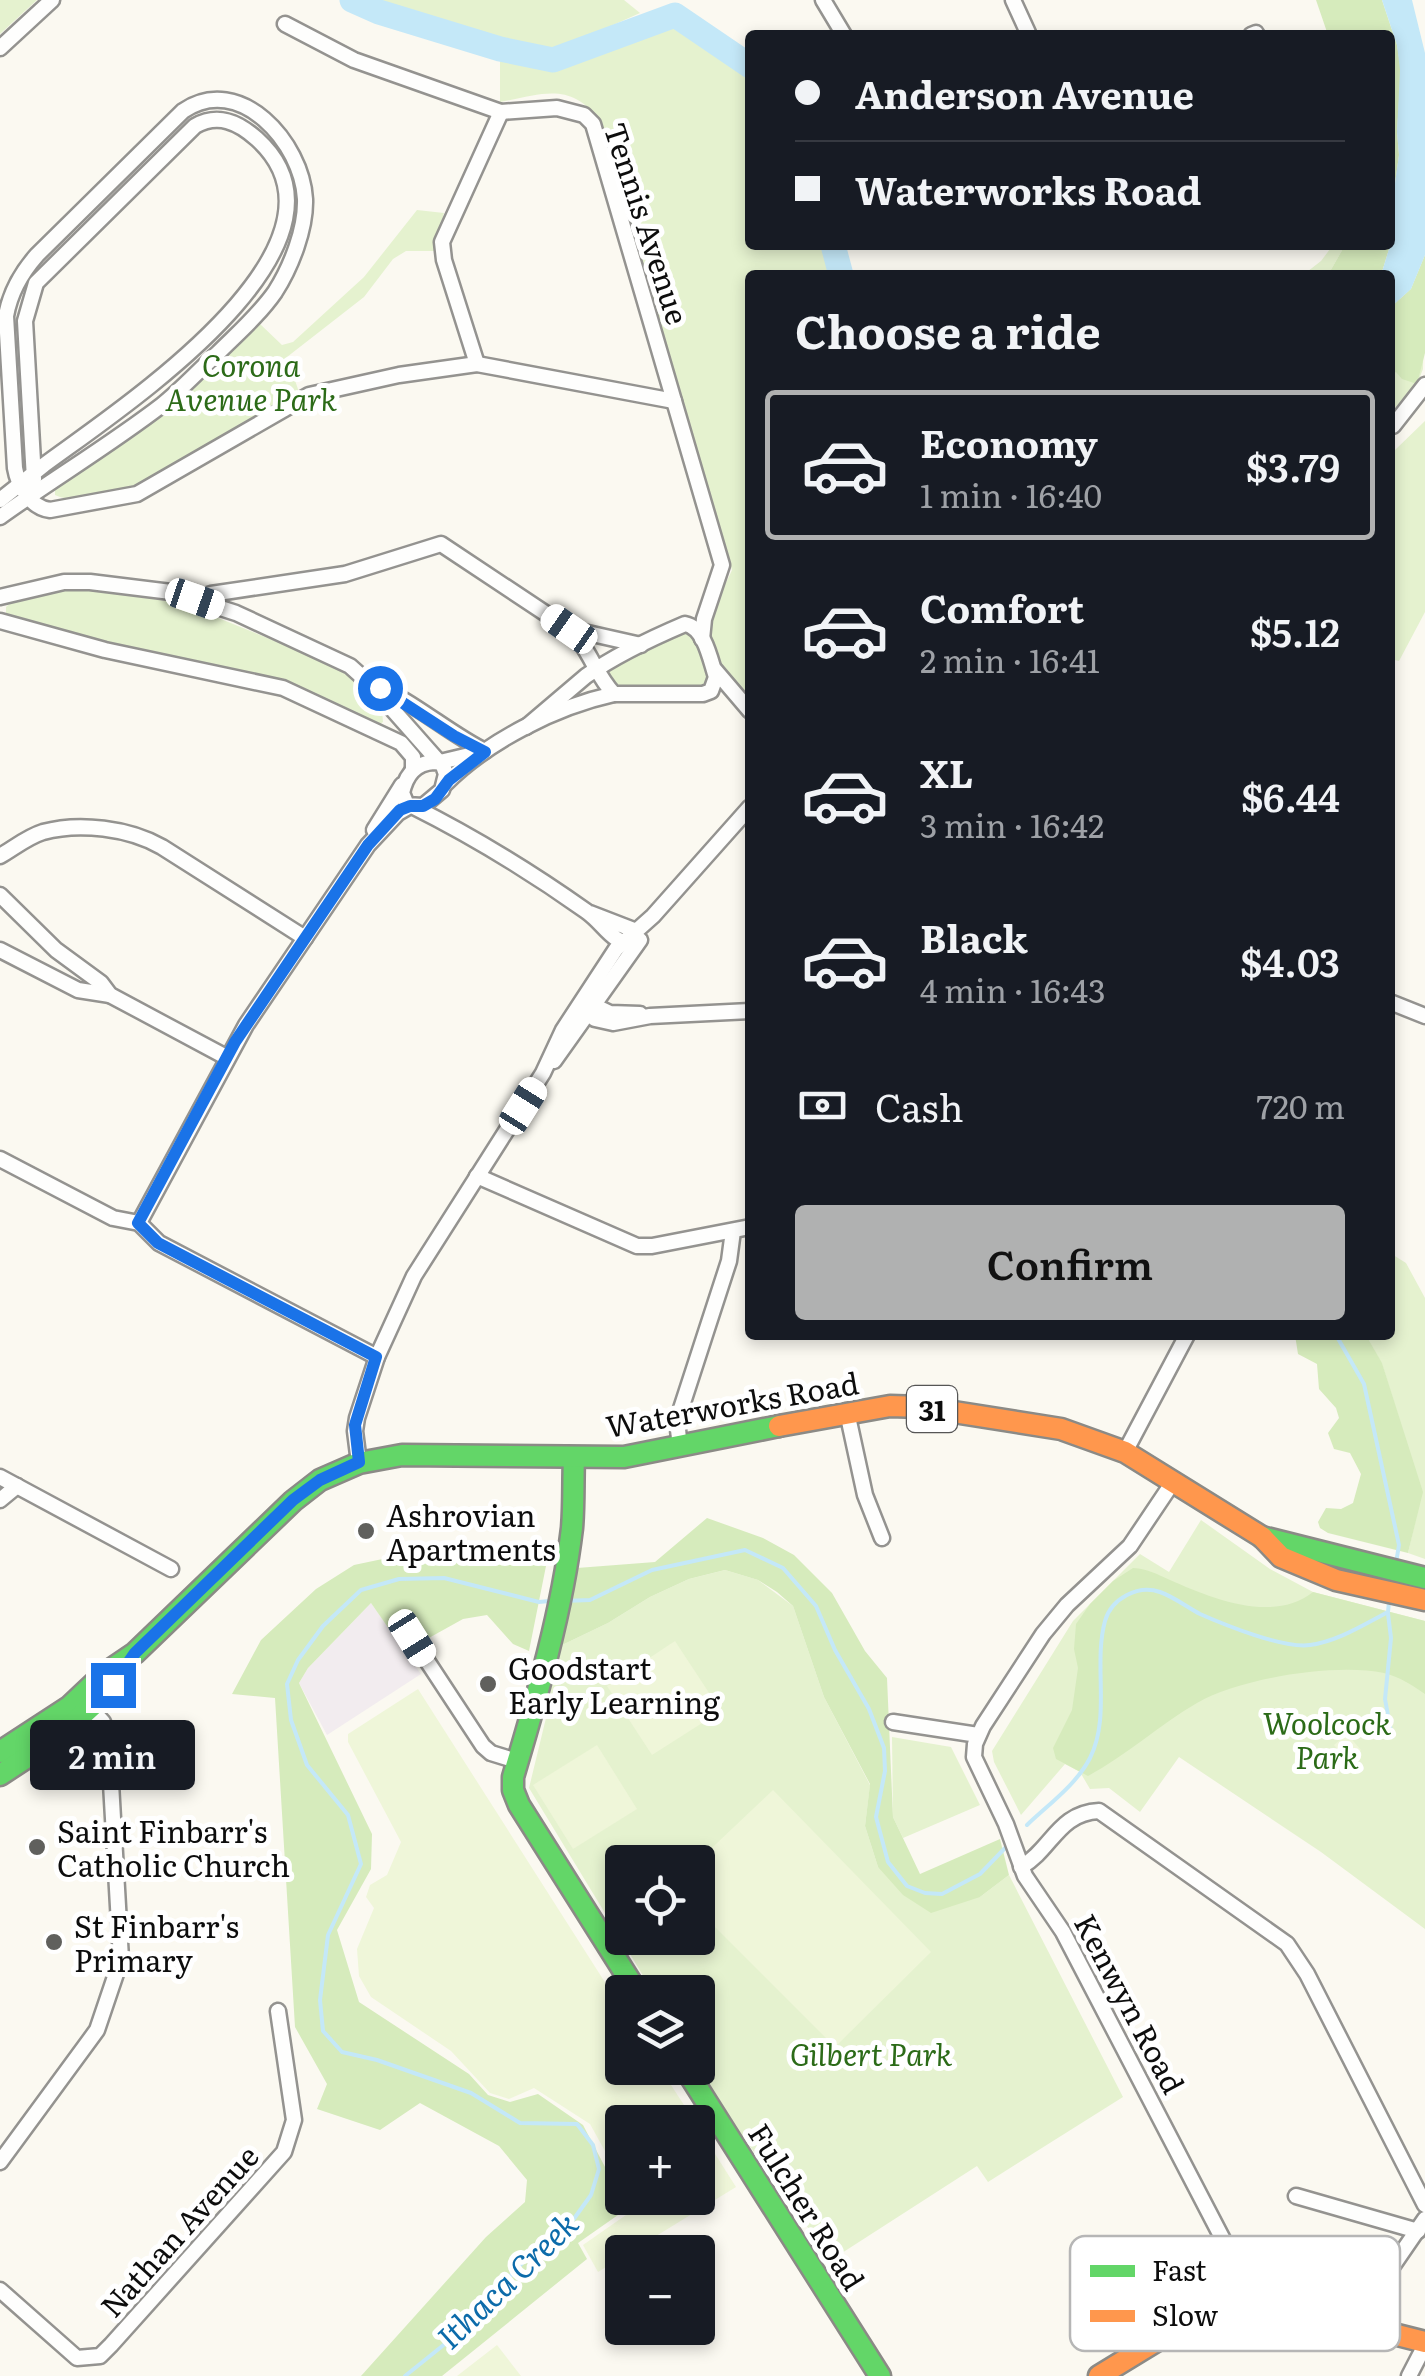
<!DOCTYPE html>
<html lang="en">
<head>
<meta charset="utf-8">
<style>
  :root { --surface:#171b24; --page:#20242c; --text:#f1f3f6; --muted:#9ea1a6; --line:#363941; --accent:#b0b1b1 }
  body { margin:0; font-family:Literata,serif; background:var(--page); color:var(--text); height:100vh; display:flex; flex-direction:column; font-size:38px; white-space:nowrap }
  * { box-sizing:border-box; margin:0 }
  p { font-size:32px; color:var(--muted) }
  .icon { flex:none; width:55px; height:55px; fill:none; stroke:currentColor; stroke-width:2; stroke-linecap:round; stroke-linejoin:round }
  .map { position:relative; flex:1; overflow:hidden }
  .details { position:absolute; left:745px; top:270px; width:650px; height:1070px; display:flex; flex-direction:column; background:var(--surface); border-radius:10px; box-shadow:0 5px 15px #0003 }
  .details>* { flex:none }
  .top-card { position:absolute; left:745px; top:30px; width:650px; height:220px; border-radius:10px; box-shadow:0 5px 15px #0003; display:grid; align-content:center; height:220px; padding:0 50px; background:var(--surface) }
  .controls { position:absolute; left:605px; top:1845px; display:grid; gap:20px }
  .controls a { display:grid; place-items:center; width:110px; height:110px; border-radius:10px; background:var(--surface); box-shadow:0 5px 15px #0003; font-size:50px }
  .end { position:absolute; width:45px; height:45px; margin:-22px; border:12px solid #1a73e8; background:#fff; box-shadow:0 0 0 5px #fff }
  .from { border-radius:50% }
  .bubble { position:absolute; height:70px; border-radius:10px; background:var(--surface); box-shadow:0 5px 15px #0003; font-size:32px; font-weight:600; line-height:70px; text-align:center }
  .car { position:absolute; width:30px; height:60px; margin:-30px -15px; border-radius:12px; box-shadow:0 0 8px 2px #0007; background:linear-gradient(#fff 24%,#345 0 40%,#fff 0 76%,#345 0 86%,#fff 0) }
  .top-card b { display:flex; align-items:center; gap:35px; height:95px; font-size:38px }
  .top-card b+b { border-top:2px solid var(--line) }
  .top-card i { width:25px; height:25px; background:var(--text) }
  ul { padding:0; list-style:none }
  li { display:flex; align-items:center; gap:30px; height:150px; margin:0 20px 15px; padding:0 30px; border:5px solid transparent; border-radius:10px }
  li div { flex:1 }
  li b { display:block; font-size:38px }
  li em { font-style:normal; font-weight:600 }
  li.active { border-color:var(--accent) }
  li>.icon { width:90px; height:90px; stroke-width:1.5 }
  h2 { padding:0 50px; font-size:45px; line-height:120px }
  .pay { display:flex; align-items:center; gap:25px; height:110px; padding:0 50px; font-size:38px }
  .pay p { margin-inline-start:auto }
  .action { display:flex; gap:20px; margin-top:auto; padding:20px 50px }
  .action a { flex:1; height:115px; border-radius:10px; background:var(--accent); color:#111; font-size:40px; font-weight:600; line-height:115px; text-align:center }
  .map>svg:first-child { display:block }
  .industrial { fill:#f2ecef }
  .green { fill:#e5f2cf; fill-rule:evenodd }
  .forest { fill:#d6ebbc }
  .pitch { fill:#eff6d9 }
  .water { fill:#c4e8f8 }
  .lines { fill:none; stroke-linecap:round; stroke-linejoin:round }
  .stream { stroke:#c4e8f8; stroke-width:4 }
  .river { stroke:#c4e8f8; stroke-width:25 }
  .street-casing { stroke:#949390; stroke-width:19 }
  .fast-casing { stroke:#8b8a86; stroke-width:25 }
  .slow-casing { stroke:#8b8a86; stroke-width:25 }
  .street { stroke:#fefefd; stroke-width:14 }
  .fast { stroke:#63d668; stroke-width:20 }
  .slow { stroke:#ff974d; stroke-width:20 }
  .route { stroke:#1a73e8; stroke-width:12 }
  .poi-dot { fill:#60605d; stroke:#fff; stroke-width:4 }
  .labels { text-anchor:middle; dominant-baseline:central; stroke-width:10; stroke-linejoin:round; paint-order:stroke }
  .shield { fill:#fff; stroke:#565656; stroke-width:2.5 }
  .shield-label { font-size:28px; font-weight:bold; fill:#0d0d0d }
  .street-label { font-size:30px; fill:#0d0d0d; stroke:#fff }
  .park-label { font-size:30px; font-style:italic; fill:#2c6b18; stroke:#fff }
  .poi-label { font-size:30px; fill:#0d0d0d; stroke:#fff; text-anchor:start }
  .water-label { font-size:32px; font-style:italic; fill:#0c6baa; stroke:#fff }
  .key { fill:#fff; stroke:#b6b6b6; stroke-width:2.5 }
  .key-label { font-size:28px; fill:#0d0d0d }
</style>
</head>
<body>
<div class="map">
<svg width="1425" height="2376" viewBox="0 0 1425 2376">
  <rect width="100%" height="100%" fill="#fbf9f1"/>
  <path class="industrial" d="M 371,1603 L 421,1674 L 327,1735 L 299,1683 L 308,1668 Z"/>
  <g class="green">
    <path d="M 0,0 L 37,0 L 0,34 Z"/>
    <path d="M 376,0 L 624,0 L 640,13 L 546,55 Z"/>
    <path d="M 675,15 L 750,66 L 750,245 L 833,245 L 841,275 L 750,275 L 750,698 C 729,679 703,645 712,614 C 716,599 726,584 732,570 L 600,122 C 572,81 543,94 500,102 L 500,49 L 553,60 Z"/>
    <path d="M 417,210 L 444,213 L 434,251 L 406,251 L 393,259 L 364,297 L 287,357 L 300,395 L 139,487 C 116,494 77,506 55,495 L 55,488 L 167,409 L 259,323 L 282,345 L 293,342 L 364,277 Z"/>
    <path d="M 1333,245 L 1345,245 L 1328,275 L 1303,275 L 1321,261 Z"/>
    <path d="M 1425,255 L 1423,369 L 1417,384 L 1390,413 L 1390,308 L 1411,289 Z"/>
    <path d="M 1425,421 L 1425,612 L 1399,661 L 1390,659 L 1390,449 L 1395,450 Z"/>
    <path d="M 62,587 L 92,587 L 186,605 L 339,667 L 372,696 L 382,711 L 383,722 L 380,724 L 300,688 L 39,629 L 6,614 L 6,607 L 12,601 Z"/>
    <path d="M 678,630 L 694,632 L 711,675 L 705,688 L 616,687 L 607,674 L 610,668 Z"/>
    <path d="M 1390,1253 L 1406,1263 L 1425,1298 L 1425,1559 L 1408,1553 L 1422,1492 L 1382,1364 L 1366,1335 L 1390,1335 Z"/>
    <path d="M 1201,1520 L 1270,1569 L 1313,1592 L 1425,1621 L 1425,1929 L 1321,1852 L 1179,1757 L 1140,1812 L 1109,1788 L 1090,1789 L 1080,1772 L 1065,1764 L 1021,1815 L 994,1762 L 992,1751 L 1073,1621 L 1140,1554 L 1169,1572 Z"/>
    <path d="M 725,1570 L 758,1580 L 793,1606 L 824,1697 L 870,1785 L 865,1826 L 878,1867 L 980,1897 L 1009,1875 L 1123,2097 L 988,2182 L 977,2166 L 831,2260 L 737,2128 L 698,2065 L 698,1992 L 653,1992 L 529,1788 L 546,1718 L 558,1647 L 608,1623 L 650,1597 L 689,1579 ZM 622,1862 L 698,1862 L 698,1938 L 622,1938 Z"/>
    <path d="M 892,1737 L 951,1747 L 980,1805 L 903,1838 L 893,1817 Z"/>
  </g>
  <g class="forest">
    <path d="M 1316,0 L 1382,0 L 1397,45 L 1401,70 L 1397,132 L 1399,155 L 1392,204 L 1394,233 L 1381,275 L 1328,275 L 1345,245 L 1390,245 L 1390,35 L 1328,35 Z"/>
    <path d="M 1425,255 L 1425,353 L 1417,384 L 1402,379 L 1396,372 L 1390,376 L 1390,308 L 1411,289 Z"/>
    <path d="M 1295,1335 L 1366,1335 L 1382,1363 L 1423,1492 L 1408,1553 L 1328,1533 L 1320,1528 L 1318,1522 L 1326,1508 L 1341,1509 L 1353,1503 L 1361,1474 L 1350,1453 L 1334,1449 L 1328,1433 L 1339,1418 L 1336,1408 L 1319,1389 L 1317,1364 L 1298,1354 Z"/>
    <path d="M 707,1518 L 763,1538 L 794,1555 L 832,1593 L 865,1651 L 887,1678 L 893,1817 L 920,1874 L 1000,1839 L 1009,1875 L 980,1897 L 931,1913 L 903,1895 L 878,1867 L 865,1826 L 870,1784 L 824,1697 L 793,1606 L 777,1592 L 758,1580 L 725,1570 L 689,1579 L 650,1597 L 608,1623 L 558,1647 L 577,1568 L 655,1562 Z"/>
    <path d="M 411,1553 L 547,1561 L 529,1651 L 513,1644 L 487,1615 L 463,1619 L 427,1639 L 419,1625 L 396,1639 L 371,1603 L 308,1668 L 299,1683 L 372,1834 L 371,1869 L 337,1930 L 359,2002 L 469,2074 L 488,2095 L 510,2102 L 538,2094 L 583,2125 L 615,2186 L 618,2215 L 578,2243 L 587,2259 L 442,2376 L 361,2376 L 486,2237 L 525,2202 L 527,2180 L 499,2146 L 420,2103 L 380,2130 L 317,2109 L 327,2084 L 295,2027 L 275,1698 L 232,1694 L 261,1640 L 316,1589 L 354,1565 Z"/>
    <path d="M 1133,1568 C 1149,1569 1156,1574 1170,1580 C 1211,1598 1273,1624 1313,1592 L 1425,1621 L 1425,1694 C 1412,1685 1400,1677 1384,1673 C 1334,1663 1241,1678 1197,1703 C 1159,1725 1127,1755 1088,1776 L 1056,1759 L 1053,1748 L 1072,1710 L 1078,1668 L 1074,1649 L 1076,1624 L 1090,1604 L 1113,1581 Z"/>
  </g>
  <g class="pitch">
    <path d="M 675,1641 L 721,1711 L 652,1755 L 607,1686 Z"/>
    <path d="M 418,1689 L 622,2009 L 622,2068 L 660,2068 L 695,2122 L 622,2122 L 622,2197 L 616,2171 L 590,2124 L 534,2088 L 509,2099 L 490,2093 L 451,2051 L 371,1997 L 359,1976 L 357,1949 L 374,1908 L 366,1897 L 370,1885 L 387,1875 L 401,1842 L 348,1742 L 348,1734 Z"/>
    <path d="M 1347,1734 L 1361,1750 L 1348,1762 L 1334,1745 Z"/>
    <path d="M 597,1745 L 637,1809 L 573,1849 L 533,1785 Z"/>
    <path d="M 773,1790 L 931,1952 L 835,2047 L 698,1910 L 697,1862 Z"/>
    <path d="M 698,2127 L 736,2187 L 630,2252 L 622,2252 L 622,2257 L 598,2272 L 583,2245 L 626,2215 L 623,2198 L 698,2198 Z"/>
    <path d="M 497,2345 L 521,2376 L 457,2376 Z"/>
  </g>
  <path class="water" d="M 1382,0 L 1412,0 L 1425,53 L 1425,255 L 1411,289 L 1390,308 L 1390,275 L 1381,275 L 1394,233 L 1392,204 L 1399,155 L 1397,132 L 1400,70 L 1397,45 Z"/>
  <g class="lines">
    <g class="stream">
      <path d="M 1336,1335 L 1364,1384 L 1399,1545 L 1396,1563"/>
      <path d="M 564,1601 L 590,1600 L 652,1570 L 745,1550 L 783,1568 L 816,1606 L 835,1650 L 869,1709 L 884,1748 L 885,1771 L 876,1817 L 888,1862 L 907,1886 L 925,1893 L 942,1894 L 980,1874 L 1007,1846"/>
      <path d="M 1388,1614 L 1391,1638 L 1385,1699 L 1392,1737"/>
      <path d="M 1027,1825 C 1049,1804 1076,1785 1090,1758 C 1111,1716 1093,1665 1105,1621 C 1111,1599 1138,1584 1160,1592 C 1174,1597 1187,1607 1200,1614 C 1225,1625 1284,1649 1310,1645 C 1338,1641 1363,1625 1388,1612 L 1389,1602"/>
      <path d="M 405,2376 L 456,2335 L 526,2259 L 573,2220 L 591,2195 L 599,2169 L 593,2145 L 577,2124 L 520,2123 L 471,2093 L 377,2060 L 342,2052 L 323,2031 L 320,2000 L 328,1935 L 361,1864 L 348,1815 L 307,1765 L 291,1720 L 287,1684 L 298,1660 L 323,1626 L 361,1590 L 399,1579 L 444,1578 L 539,1602 L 549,1601"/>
    </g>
    <g class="river">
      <path d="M 352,0 L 379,12 L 500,49 L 553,60 L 675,15 L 750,66"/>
      <path d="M 833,245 L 841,275"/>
    </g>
    <defs>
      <g id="street">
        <path d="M 823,0 L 844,35"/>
        <path d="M 1013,0 L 1029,35"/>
        <path d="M 285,24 L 354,60 L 501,112 L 557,108 L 584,115 L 593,124 L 722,565 L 704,619 L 702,639"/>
        <path d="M 1251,35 L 1256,33"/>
        <path d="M 0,48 L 52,0"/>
        <path d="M 477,364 L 444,260 L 442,242 L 501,112"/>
        <path d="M 1393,426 L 1425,385"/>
        <path d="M 0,500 C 15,488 29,477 44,465 C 115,412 374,245 257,139 C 238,122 218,113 195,126 L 36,283 L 25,321 L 34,479 L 29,496"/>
        <path d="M 0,517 C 53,479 110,445 162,405 C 182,389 199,370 218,353 C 237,334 259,315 275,292 C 291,267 306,229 305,199 C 302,143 240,72 183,111 L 37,255 C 22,272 10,293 6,316 L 15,468 C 18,486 31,508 50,510 L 137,494 L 309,395 L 399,375 L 477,364 L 674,401"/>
        <path d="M 0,597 L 64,582 L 90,582 L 171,592 L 236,613 L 350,666 L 370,684 L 439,762"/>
        <path d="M 195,599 L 211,594 L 345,574 L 441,544 L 569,629 C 589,647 595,674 614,694 L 703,694 L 711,691 L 716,677 C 710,659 705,628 685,624 C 652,638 616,655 586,676 L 526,727"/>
        <path d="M 0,621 L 105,650 L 283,688 L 401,743 L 413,757 L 413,770"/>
        <path d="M 570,629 L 641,645"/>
        <path d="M 715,670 L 750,711"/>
        <path d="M 374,686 C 405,695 451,735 485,751"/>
        <path d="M 434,762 L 442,763 L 446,774 L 442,790 L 423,806 L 407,805 L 402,793 C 406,775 415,763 434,762 Z"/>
        <path d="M 440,762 L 482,752"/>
        <path d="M 445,784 C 488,741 555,707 614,694"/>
        <path d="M 412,806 C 472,836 531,872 586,911 C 606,925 610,943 636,945 L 634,930 L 590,913"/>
        <path d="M 374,830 L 402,785"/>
        <path d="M 0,856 C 14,848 27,837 43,832 C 79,822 129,828 162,847 L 305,938"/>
        <path d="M 0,895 L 56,950 L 101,983 L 110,995 L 226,1057"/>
        <path d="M 0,950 L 78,990 L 110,995"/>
        <path d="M 1390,1002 L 1425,1016"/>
        <path d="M 589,1003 L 610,1013 L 640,1014"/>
        <path d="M 585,1011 L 595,1019 L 613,1023 L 650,1016 L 750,1011"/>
        <path d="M 554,1061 L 640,940"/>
        <path d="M 0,1159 L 113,1218 L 139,1223 L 159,1243 L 377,1357"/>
        <path d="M 477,1176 L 637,1246 L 652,1246 L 750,1227"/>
        <path d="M 139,1223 L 246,1025 L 368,845 L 398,813 L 410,806"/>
        <path d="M 847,1412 L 865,1495 L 882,1538"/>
        <path d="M 680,1447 L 677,1421 L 729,1261 L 733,1231"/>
        <path d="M 1125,1452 L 1187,1335"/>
        <path d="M 359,1463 L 355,1431 L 357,1418 L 377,1357 L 414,1276 L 543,1073 L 563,1030 L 616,949 L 653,916 L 750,807"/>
        <path d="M 0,1477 L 171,1569"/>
        <path d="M 1173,1482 L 1130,1546 L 1067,1605 L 1043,1634 L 983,1726 L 975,1744 L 974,1757 L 1006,1824 L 1025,1876 L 1063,1932 L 1230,2253 L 1243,2282 L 1244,2298"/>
        <path d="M 0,1500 L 17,1486"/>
        <path d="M 412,1638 L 483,1746 L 491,1753 L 517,1761"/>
        <path d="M 893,1722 L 978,1735"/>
        <path d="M 1021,1867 C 1052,1849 1058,1813 1099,1811 L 1287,1944 L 1307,1974 L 1425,2205"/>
        <path d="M 0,2162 L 97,2030 L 121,1959 L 109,1748 L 103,1722 L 85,1702"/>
        <path d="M 1296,2196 L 1418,2231"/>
        <path d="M 0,2290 L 77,2358 L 100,2356 L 111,2345 L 284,2152 L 294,2120 L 278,2011"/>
        <path d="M 1357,2325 L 1383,2280 L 1425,2219"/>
        <path d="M 1409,2376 L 1425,2345"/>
      </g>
      <g id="fast">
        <path d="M 574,1458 C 573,1481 574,1505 572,1528 C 562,1612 537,1696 513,1777 L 513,1790 L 519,1805 L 637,1992"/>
        <path d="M 1262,1537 L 1425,1578"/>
        <path d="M 0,1752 L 69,1707 L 104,1674 L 135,1653 L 293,1501 L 320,1480 L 359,1463 L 402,1455 L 624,1457 L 779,1426"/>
        <path d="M 0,1775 L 58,1737 L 104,1695"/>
        <path d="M 685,2068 L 880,2376"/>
      </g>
      <g id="slow">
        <path d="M 779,1426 L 890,1406 L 922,1407 L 1061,1429 L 1125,1452 L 1262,1537 L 1281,1557 L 1336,1580 L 1425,1600"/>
        <path d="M 1099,2376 L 1225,2299 L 1255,2299 L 1425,2342"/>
      </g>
    </defs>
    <use href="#street" class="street-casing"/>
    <use href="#fast" class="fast-casing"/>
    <use href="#slow" class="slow-casing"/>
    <use href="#street" class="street"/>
    <use href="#fast" class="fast"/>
    <use href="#slow" class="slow"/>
  </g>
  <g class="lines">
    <path class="route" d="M 113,1685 L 135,1653 L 293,1500 L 320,1480 L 359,1462 L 355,1425 L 376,1357 L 158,1243 L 138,1223 L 235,1042 L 368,845 L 400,810 L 410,806 L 423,806 L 435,799 L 449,780 L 485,752 L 454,736 L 380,688"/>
  </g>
  <g class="poi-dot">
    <circle cx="366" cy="1531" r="10"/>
    <circle cx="488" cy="1684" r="10"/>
    <circle cx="37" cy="1847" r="10"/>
    <circle cx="54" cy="1942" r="10"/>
  </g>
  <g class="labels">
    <rect class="shield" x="907" y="1386" width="50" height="46" rx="8"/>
    <g class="shield-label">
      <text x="932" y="1409">31</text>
    </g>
    <g class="street-label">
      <text transform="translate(648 223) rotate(72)">Tennis Avenue</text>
      <text transform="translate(732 1403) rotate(-10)">Waterworks Road</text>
      <text transform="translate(1131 2003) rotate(62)">Kenwyn Road</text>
      <text transform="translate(808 2206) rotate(58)">Fulcher Road</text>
      <text transform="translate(178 2230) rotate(-48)">Nathan Avenue</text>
    </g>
    <g class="park-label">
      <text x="251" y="364">Corona<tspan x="251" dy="34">Avenue Park</tspan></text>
      <text x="1327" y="1722">Woolcock<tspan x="1327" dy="34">Park</tspan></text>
      <text x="871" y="2053">Gilbert Park</text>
    </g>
    <g class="poi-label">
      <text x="386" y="1514">Ashrovian<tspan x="386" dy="34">Apartments</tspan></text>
      <text x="508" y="1667">Goodstart<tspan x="508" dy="34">Early Learning</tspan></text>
      <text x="57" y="1830">Saint Finbarr's<tspan x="57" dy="34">Catholic Church</tspan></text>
      <text x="74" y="1925">St Finbarr's<tspan x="74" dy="34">Primary</tspan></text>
    </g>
    <g class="water-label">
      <text transform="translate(506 2279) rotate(-44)">Ithaca Creek</text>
    </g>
  </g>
  <rect x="1070" y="2236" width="330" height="115" rx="15" class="key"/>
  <rect x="1090" y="2265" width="45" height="12" fill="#63d668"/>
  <rect x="1090" y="2310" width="45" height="12" fill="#ff974d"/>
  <g class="key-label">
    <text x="1152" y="2281">Fast</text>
    <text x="1152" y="2326">Slow</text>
  </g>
</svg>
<div class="controls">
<a><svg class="icon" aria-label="locate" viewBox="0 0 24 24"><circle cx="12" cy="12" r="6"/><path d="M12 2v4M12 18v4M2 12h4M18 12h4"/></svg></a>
<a><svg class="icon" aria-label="layers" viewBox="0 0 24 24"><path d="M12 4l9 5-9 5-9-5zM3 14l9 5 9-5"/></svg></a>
<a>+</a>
<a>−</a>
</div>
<i class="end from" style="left:380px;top:688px"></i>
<i class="end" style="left:113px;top:1685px"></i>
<div class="bubble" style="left:30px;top:1720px;width:165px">2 min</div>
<i class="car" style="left:195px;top:599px;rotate:109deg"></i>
<i class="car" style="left:569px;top:629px;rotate:305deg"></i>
<i class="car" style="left:523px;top:1106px;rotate:32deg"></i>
<i class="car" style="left:412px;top:1638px;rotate:148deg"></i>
<div class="top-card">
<b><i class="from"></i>Anderson Avenue</b>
<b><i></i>Waterworks Road</b>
</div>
<section class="details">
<h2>Choose a ride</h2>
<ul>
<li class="active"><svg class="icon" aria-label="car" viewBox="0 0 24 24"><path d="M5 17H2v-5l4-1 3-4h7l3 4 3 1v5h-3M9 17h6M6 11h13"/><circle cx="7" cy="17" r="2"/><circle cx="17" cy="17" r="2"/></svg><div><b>Economy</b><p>1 min · 16:40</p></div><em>$3.79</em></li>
<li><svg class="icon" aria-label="car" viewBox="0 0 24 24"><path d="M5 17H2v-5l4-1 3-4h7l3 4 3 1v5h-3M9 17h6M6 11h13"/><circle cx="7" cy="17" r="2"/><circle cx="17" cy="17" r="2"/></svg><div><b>Comfort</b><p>2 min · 16:41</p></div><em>$5.12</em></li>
<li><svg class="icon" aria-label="car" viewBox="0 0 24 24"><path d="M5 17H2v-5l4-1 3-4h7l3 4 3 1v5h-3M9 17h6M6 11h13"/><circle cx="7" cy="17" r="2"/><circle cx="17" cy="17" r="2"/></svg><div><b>XL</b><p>3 min · 16:42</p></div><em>$6.44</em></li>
<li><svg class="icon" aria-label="car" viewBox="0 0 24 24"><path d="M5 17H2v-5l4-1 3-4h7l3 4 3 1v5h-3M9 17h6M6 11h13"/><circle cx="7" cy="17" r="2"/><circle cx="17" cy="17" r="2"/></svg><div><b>Black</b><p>4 min · 16:43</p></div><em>$4.03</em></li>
</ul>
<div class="pay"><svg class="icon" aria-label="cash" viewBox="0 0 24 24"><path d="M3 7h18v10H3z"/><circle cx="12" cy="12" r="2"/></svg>Cash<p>720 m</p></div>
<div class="action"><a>Confirm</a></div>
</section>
</div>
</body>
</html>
